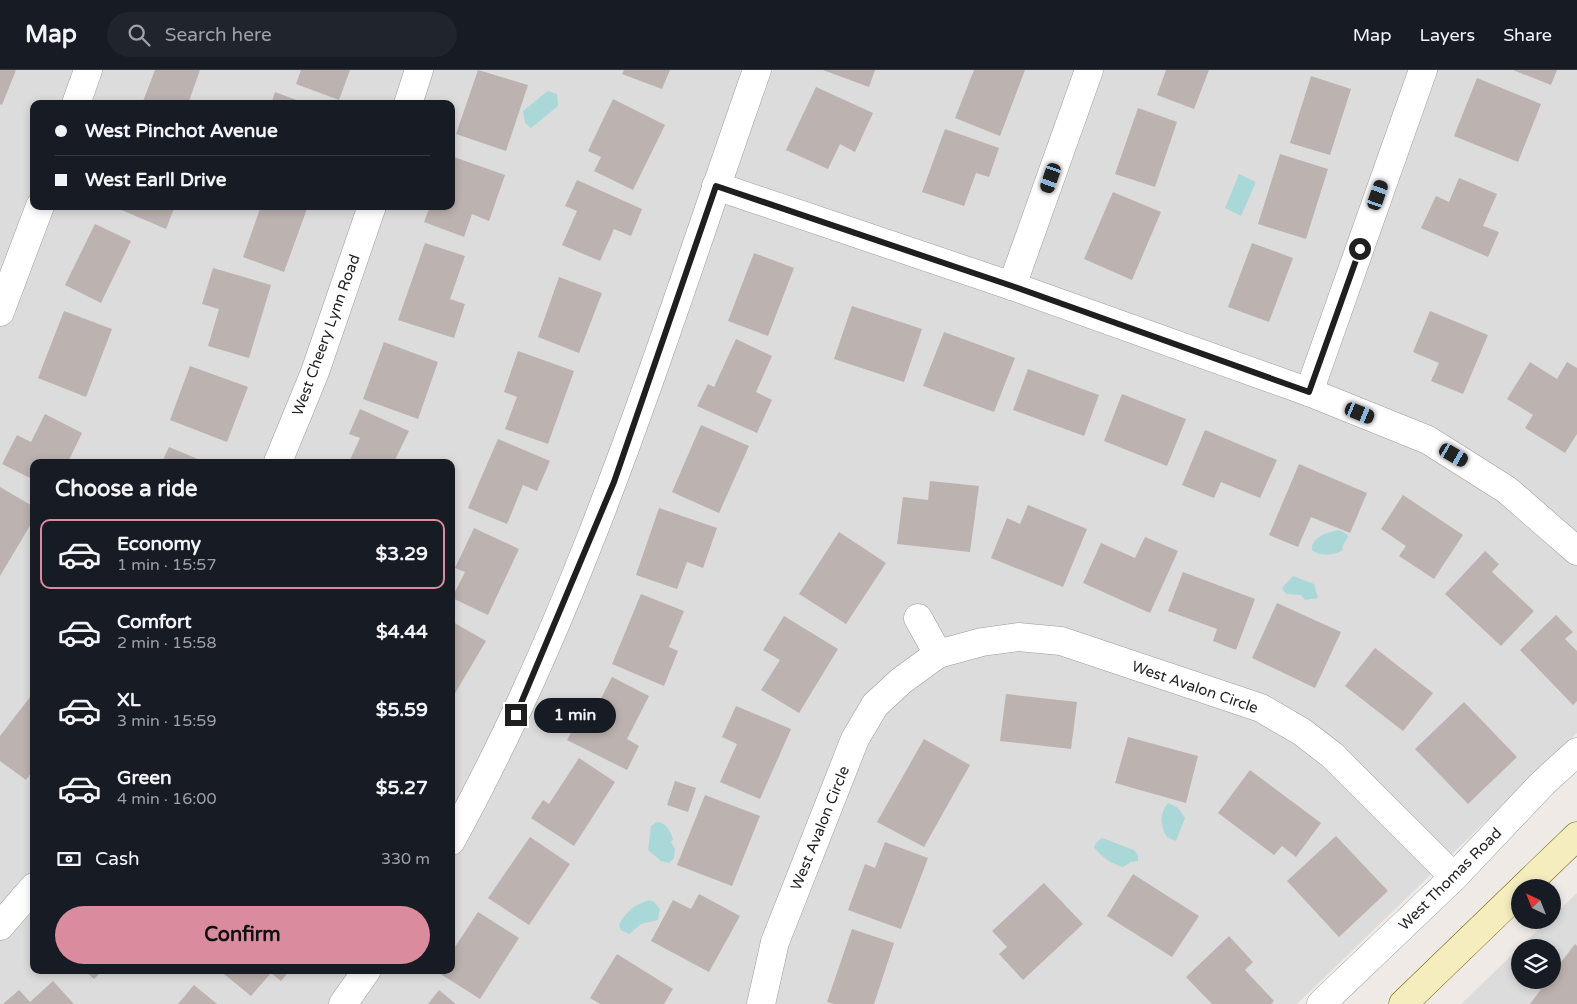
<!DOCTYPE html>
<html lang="en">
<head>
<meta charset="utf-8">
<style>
  :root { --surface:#171b24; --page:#20242c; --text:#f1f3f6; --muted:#9ea1a6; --line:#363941; --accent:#da8c9e }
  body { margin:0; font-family:"Varela Round",sans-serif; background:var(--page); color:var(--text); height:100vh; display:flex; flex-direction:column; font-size:19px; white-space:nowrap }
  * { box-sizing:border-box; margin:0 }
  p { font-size:16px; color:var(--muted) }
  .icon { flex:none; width:28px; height:28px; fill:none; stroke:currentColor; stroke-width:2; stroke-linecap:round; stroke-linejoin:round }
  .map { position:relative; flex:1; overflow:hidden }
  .details { position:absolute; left:30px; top:389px; width:425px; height:515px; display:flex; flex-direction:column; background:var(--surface); border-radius:10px; box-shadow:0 2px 8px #0003 }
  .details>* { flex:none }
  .banner { position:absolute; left:30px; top:30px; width:425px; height:110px; border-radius:10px; box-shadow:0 2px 8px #0003; display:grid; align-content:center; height:110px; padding:0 25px; background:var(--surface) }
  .needle { width:32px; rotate:317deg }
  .fabs { position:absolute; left:1511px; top:809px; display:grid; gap:10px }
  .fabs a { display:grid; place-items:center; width:50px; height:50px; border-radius:50%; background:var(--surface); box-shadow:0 2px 8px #0003; font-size:25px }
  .end { position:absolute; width:22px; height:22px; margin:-11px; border:6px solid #1f1f1f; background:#fff; box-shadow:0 0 0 2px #fff }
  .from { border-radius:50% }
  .bubble { position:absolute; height:35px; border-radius:18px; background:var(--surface); box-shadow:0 2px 8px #0003; font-size:16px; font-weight:700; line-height:35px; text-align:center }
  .car { position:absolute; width:15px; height:30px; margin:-15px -8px; border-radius:6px; box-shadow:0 0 4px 1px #0007; background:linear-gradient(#222 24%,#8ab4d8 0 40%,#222 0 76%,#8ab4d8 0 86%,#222 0) }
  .banner b { display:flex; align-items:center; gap:18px; height:48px; font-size:19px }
  .banner b+b { border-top:1px solid var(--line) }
  .banner i { width:12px; height:12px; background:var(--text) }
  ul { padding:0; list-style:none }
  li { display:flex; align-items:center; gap:15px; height:70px; margin:0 10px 8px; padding:0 15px; border:2px solid transparent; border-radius:10px }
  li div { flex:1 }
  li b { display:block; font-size:19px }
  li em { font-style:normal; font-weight:700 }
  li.current { border-color:var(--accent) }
  li>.icon { width:45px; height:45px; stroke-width:1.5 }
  h2 { padding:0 25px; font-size:22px; line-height:60px }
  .pay { display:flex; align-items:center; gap:12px; height:55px; padding:0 25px; font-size:19px }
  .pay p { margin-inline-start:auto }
  .primary-button { display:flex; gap:10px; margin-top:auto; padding:10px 25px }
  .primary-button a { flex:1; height:58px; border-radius:30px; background:var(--accent); color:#111; font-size:20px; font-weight:700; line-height:58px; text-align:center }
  header { display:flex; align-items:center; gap:30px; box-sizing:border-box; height:70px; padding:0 25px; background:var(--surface); border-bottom:1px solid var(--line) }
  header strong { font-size:24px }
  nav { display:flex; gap:28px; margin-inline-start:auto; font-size:18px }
  .search { width:350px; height:45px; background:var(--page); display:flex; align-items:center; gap:12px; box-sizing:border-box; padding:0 18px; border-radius:28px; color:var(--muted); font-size:19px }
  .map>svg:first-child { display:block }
  .residential { fill:#dddcdc; fill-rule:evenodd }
  .water { fill:#aad8d9 }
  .building { fill:#bcb2af }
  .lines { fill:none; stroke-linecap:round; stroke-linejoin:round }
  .minor-casing { stroke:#9c9c9c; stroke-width:29 }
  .secondary-casing { stroke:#6e660d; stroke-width:29 }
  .minor { stroke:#fff; stroke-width:28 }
  .secondary { stroke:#f5edbe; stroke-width:28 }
  .route { stroke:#1f1f1f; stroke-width:6 }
  .labels { text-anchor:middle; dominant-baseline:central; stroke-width:5; stroke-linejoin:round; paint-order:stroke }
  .street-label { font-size:15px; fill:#1f1f1f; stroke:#fff }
</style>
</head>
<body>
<header>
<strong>Map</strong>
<div class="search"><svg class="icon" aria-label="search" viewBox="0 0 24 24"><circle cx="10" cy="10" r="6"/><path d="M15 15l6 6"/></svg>Search here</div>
<nav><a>Map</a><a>Layers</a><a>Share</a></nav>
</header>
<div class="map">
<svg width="1577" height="934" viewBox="0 0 1577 934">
  <rect width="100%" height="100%" fill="#efeae6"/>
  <g class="residential">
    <path d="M 0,0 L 1577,0 L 1577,663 L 1297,934 L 0,934 ZM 34,34 L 451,34 L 451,136 L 34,136 ZM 34,392 L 451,392 L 451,900 L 34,900 Z"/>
    <path d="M 1577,823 L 1577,934 L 1461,934 L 1548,850 L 1552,850 L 1553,846 ZM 1520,878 L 1552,878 L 1552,910 L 1520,910 Z"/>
  </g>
  <g class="water">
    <path d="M 548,21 L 557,24 L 558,36 L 531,58 L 525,53 L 523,41 Z"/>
    <path d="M 1239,104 L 1256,112 L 1241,146 L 1225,138 Z"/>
    <path d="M 1339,460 L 1347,464 L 1348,467 L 1342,477 L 1343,480 C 1336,485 1319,487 1312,480 C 1311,467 1328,462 1339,460 Z"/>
    <path d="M 1293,506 L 1314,514 L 1318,528 L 1305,530 L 1301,525 L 1286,524 L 1282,518 Z"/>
    <path d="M 1168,733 L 1177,737 L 1185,748 L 1176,771 L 1167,767 C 1160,756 1159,744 1168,733 Z"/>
    <path d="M 657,752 C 667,753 671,762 673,770 L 671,772 L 675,779 L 674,788 L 669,793 L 661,791 L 648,780 L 651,756 Z"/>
    <path d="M 1102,768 L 1134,780 L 1138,785 L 1138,791 L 1131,792 L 1123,797 C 1113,795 1100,786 1094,777 L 1096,773 Z"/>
    <path d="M 649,830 L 654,832 L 660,839 L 658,850 L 641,854 L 629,864 L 621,860 L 619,854 C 627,841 634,835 649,830 Z"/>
  </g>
  <g class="building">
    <path d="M 0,0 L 16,0 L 2,35 L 0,34 Z"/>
    <path d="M 155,0 L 200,0 L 188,34 L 142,34 Z"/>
    <path d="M 301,0 L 350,0 L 339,30 L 296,14 Z"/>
    <path d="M 478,0 L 528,15 L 506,81 L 456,64 Z"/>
    <path d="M 624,0 L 670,0 L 662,19 L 622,4 Z"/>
    <path d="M 823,0 L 875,0 L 869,17 Z"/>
    <path d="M 974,0 L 1025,0 L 1000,66 L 955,48 Z"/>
    <path d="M 1166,0 L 1209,0 L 1194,39 L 1157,25 Z"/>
    <path d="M 1513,0 L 1557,0 L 1551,15 Z"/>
    <path d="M 1311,6 L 1351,19 L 1330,85 L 1290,73 Z"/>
    <path d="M 1477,8 L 1541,34 L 1518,92 L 1454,66 Z"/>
    <path d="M 816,17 L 873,43 L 855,82 L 840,74 L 828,99 L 786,80 Z"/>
    <path d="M 275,22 L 307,34 L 271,34 Z"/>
    <path d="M 613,29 L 665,55 L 633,120 L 594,101 L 601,87 L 588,81 Z"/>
    <path d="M 1138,38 L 1177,52 L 1155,117 L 1115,104 Z"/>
    <path d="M 945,59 L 999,78 L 989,107 L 976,103 L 964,136 L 922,122 Z"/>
    <path d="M 1280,84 L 1328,99 L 1306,169 L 1258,154 Z"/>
    <path d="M 451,86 L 505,105 L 489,151 L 472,144 L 464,167 L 424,152 L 430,136 L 451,136 Z"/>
    <path d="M 1459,108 L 1497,124 L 1483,156 L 1499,162 L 1488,187 L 1421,158 L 1436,126 L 1449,132 Z"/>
    <path d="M 577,110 L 642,139 L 631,166 L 614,159 L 600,191 L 562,175 L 577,141 L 565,136 Z"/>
    <path d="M 1113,122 L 1161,142 L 1132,210 L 1084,189 Z"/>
    <path d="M 112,136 L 175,136 L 166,159 Z"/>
    <path d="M 261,136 L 308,136 L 284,202 L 243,187 Z"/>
    <path d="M 95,154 L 131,171 L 101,233 L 65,215 Z"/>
    <path d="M 425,173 L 465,186 L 450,229 L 465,234 L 454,268 L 398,250 Z"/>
    <path d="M 1252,173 L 1293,188 L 1269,252 L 1228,237 Z"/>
    <path d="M 754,183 L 794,198 L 768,266 L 728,251 Z"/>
    <path d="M 213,198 L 271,215 L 249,288 L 208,276 L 219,239 L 202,234 Z"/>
    <path d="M 559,207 L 602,223 L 579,283 L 538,267 Z"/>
    <path d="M 852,236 L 922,259 L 904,312 L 834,289 Z"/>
    <path d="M 64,241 L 112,259 L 86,327 L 38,308 Z"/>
    <path d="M 1430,241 L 1488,265 L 1463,324 L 1431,311 L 1439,293 L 1413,282 Z"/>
    <path d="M 944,262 L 1015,288 L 994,342 L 923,316 Z"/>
    <path d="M 736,269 L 772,286 L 756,322 L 772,330 L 757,363 L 697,336 L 708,314 L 714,317 Z"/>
    <path d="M 384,272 L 438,292 L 418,349 L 363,329 Z"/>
    <path d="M 518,281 L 574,301 L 548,374 L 505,359 L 517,327 L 504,322 Z"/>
    <path d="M 1530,292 L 1557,309 L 1567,292 L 1577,298 L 1577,364 L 1565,383 L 1525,358 L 1533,345 L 1507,329 Z"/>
    <path d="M 190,296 L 248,317 L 227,372 L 170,350 Z"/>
    <path d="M 1028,299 L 1099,325 L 1084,366 L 1013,340 Z"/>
    <path d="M 1122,324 L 1186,349 L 1167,396 L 1104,371 Z"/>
    <path d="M 360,339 L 409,361 L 394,392 L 349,392 L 360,368 L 349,364 Z"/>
    <path d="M 45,344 L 82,363 L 68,392 L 34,392 L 34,410 L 2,394 L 17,365 L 31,372 Z"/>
    <path d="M 701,355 L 749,376 L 719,443 L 672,422 Z"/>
    <path d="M 1205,360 L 1277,390 L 1260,428 L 1221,412 L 1214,428 L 1182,415 Z"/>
    <path d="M 498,369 L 550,391 L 537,421 L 523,415 L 507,454 L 468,438 Z"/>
    <path d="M 169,377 L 205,392 L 162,392 Z"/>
    <path d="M 1299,394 L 1367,423 L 1350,463 L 1311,447 L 1298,477 L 1269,465 Z"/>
    <path d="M 930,411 L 979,416 L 970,482 L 897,474 L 903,427 L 928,430 Z"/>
    <path d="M 0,417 L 34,437 L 34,449 L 0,506 Z"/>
    <path d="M 1403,425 L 1463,465 L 1434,509 L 1399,486 L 1406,476 L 1381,459 Z"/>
    <path d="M 1028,435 L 1087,459 L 1063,517 L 991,488 L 1007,448 L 1020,454 Z"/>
    <path d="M 659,438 L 717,458 L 703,498 L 687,492 L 677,519 L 636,505 Z"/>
    <path d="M 474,458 L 519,479 L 488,545 L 452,528 L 465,502 L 455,498 Z"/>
    <path d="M 839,462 L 886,493 L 846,554 L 799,524 Z"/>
    <path d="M 1145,467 L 1178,481 L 1150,543 L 1083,513 L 1101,473 L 1135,488 Z"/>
    <path d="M 1485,481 L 1499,494 L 1492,502 L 1534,541 L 1501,576 L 1445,524 Z"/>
    <path d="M 1183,502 L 1255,529 L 1236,580 L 1213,571 L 1217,559 L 1168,541 Z"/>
    <path d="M 641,524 L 684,541 L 669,577 L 678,581 L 664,616 L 612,594 Z"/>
    <path d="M 1277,533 L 1341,562 L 1315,618 L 1252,588 Z"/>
    <path d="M 1556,545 L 1573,562 L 1565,569 L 1577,581 L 1577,631 L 1573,635 L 1520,580 Z"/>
    <path d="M 784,546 L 838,579 L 799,643 L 761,620 L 780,590 L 763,580 Z"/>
    <path d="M 451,551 L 486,571 L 451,630 Z"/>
    <path d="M 1375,578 L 1433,623 L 1403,661 L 1345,616 Z"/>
    <path d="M 612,607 L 649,626 L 627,669 L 639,676 L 627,700 L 567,670 L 580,647 L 589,652 Z"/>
    <path d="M 34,622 L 34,699 L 26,710 L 0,691 L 0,666 Z"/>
    <path d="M 1006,624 L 1077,632 L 1071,679 L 1000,671 Z"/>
    <path d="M 1464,632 L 1517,687 L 1468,734 L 1415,679 Z"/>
    <path d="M 736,636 L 791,659 L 760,729 L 720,712 L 737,674 L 722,667 Z"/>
    <path d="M 1128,667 L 1198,686 L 1186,733 L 1115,713 Z"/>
    <path d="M 924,669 L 970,695 L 924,777 L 877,752 Z"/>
    <path d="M 579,688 L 615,712 L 574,776 L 531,748 L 543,730 L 549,734 Z"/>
    <path d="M 1250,700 L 1321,753 L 1296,787 L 1282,776 L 1274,785 L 1218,743 Z"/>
    <path d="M 675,711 L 696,718 L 688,742 L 667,735 Z"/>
    <path d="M 705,725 L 760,746 L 732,816 L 677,795 Z"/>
    <path d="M 1336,766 L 1388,821 L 1339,867 L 1287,811 Z"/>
    <path d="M 530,767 L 570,794 L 529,855 L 488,828 Z"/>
    <path d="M 885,772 L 928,788 L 901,859 L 848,840 L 865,794 L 875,798 Z"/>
    <path d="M 1133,804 L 1199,846 L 1172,887 L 1107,846 Z"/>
    <path d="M 1044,813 L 1083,854 L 1023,910 L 999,884 L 1007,877 L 992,861 Z"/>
    <path d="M 699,824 L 740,846 L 709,902 L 651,871 L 673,830 L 691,839 Z"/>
    <path d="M 478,842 L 519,868 L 480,929 L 439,903 L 440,900 L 451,900 L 451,883 Z"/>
    <path d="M 852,859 L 894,873 L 874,934 L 834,934 L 827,932 Z"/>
    <path d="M 1229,866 L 1253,892 L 1245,900 L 1274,931 L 1271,934 L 1212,934 L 1186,907 Z"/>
    <path d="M 1575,874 L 1577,876 L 1577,934 L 1530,934 L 1548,910 L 1552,910 L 1552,904 Z"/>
    <path d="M 617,884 L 673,919 L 664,934 L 600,934 L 590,928 Z"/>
    <path d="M 84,900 L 103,900 L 94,909 Z"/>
    <path d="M 219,900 L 290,900 L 281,911 L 271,903 L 251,926 Z"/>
    <path d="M 53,911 L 74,934 L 3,934 L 19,920 L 30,932 Z"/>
    <path d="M 194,915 L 217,934 L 178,934 Z"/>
    <path d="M 439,920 L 456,934 L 428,934 Z"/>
  </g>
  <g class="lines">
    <defs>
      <g id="minor">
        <path d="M 76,34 L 88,0"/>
        <path d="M 408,34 L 419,0"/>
        <path d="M 716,116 L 1012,216 L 1309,322 L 1428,370 L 1507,420 L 1577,481"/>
        <path d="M 1012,216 L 1089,0"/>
        <path d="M 0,242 L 40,136"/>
        <path d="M 1309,322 L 1423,0"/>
        <path d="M 278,392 L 315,302 L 372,136"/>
        <path d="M 918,548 L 938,584"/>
        <path d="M 451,771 C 585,528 665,261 757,0"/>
        <path d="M 0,856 L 34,817"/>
        <path d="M 343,934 L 367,900"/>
        <path d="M 761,934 L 775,872 L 855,669 L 875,635 L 901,611 L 938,584 L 982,572 L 1018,567 L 1061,571 L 1261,638 L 1302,662 L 1332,685 L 1454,807"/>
        <path d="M 1321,934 L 1454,807 L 1543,713 L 1577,682"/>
      </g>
      <g id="secondary">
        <path d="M 1523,818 L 1577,766"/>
        <path d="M 1403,934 L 1520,821"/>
      </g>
    </defs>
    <use href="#minor" class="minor-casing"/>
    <use href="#secondary" class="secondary-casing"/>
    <use href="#minor" class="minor"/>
    <use href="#secondary" class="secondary"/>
  </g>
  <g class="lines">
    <path class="route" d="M 516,645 L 614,412 L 716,116 L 1012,216 L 1309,322 L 1360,179"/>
  </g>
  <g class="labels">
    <g class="street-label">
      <text transform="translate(326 265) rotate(-70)">West Cheery Lynn Road</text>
      <text transform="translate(1195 617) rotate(19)">West Avalon Circle</text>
      <text transform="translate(820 758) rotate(-68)">West Avalon Circle</text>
      <text transform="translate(1450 809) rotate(-45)">West Thomas Road</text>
    </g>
  </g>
</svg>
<div class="fabs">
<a><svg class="needle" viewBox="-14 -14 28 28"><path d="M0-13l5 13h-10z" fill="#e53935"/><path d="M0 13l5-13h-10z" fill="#9ea1a6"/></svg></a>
<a><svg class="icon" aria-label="layers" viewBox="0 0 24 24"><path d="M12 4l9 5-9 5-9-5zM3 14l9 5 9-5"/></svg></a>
</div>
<i class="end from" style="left:1360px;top:179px"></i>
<i class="end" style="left:516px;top:645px"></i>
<div class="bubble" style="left:534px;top:628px;width:82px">1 min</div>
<i class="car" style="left:1051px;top:108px;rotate:199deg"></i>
<i class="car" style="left:1378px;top:125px;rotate:19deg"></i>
<i class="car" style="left:1360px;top:343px;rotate:112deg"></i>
<i class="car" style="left:1454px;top:385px;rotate:120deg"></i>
<div class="banner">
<b><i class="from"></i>West Pinchot Avenue</b>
<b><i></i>West Earll Drive</b>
</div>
<section class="details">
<h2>Choose a ride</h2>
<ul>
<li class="current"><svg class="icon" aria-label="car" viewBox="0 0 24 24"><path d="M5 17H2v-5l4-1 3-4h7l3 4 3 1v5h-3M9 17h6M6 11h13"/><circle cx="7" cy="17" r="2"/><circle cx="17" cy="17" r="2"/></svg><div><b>Economy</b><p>1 min · 15:57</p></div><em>$3.29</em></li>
<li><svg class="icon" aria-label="car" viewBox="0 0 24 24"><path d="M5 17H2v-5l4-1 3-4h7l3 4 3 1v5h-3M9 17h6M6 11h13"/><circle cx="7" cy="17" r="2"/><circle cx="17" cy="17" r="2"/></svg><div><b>Comfort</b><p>2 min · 15:58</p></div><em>$4.44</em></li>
<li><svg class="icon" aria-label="car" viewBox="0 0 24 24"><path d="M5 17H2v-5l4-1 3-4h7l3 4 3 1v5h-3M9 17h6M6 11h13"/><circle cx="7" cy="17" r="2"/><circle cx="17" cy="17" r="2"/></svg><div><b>XL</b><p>3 min · 15:59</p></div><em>$5.59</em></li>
<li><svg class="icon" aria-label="car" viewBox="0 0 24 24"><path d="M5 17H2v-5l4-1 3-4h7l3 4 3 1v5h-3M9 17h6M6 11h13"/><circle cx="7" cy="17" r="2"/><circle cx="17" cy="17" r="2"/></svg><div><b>Green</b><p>4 min · 16:00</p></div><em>$5.27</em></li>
</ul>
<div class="pay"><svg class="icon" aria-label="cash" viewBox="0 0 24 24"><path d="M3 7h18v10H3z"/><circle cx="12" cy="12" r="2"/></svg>Cash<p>330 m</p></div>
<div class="primary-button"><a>Confirm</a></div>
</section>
</div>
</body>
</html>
